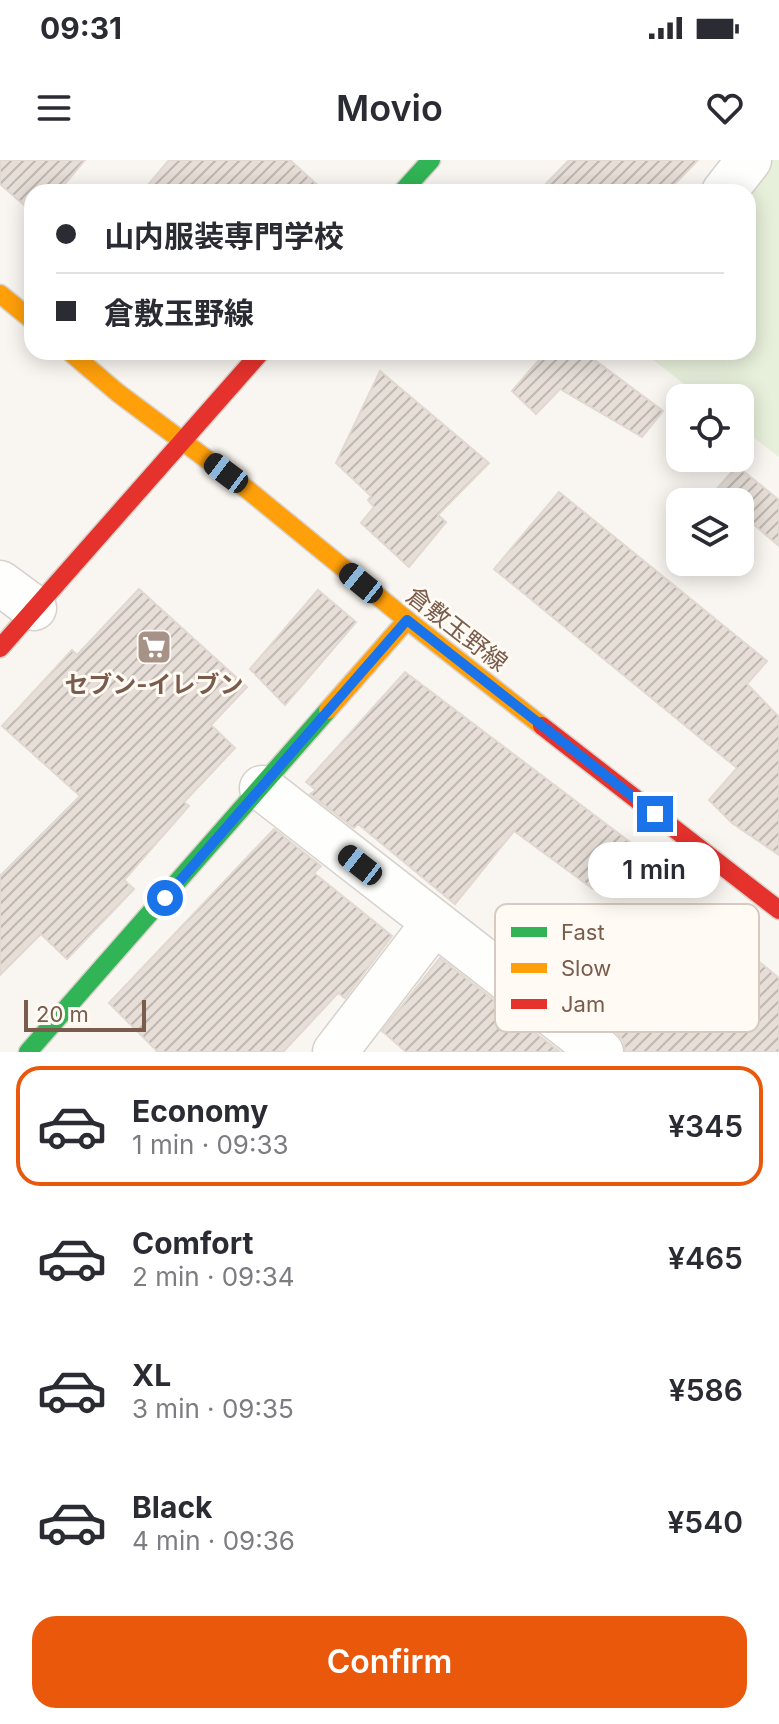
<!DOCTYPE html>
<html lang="en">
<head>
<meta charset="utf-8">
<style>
  :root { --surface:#fff; --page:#f7f7f7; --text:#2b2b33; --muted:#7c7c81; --line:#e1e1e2; --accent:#ea580c }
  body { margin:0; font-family:Inter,"Noto Sans JP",sans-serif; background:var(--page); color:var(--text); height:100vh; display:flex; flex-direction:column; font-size:30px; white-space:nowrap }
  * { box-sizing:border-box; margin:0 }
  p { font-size:26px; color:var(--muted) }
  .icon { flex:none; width:44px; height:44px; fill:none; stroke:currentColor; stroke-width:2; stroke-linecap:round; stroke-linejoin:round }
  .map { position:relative; height:892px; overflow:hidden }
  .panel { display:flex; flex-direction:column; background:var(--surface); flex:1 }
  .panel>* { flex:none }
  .banner { position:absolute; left:24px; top:24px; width:732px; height:176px; border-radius:24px; box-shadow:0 4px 20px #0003; display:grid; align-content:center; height:176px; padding:0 32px; background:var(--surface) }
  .tools { position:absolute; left:666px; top:224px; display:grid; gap:16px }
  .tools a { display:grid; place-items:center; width:88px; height:88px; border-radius:16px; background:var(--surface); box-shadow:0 4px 20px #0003; font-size:40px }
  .scale { position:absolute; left:24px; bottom:20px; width:122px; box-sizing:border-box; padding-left:8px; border:4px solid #7a5c4d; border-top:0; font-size:22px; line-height:28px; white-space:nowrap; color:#7a5c4d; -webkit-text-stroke:6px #fffaf3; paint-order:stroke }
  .end { position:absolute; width:36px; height:36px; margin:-18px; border:10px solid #1a73e8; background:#fff; box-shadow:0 0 0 4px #fff }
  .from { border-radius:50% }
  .bubble { position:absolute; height:56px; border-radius:24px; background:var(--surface); box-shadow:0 4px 20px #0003; font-size:26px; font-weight:600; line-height:56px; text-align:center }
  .car { position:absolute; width:24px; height:48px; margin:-24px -12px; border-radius:10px; box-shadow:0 0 6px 2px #0007; background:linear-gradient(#222 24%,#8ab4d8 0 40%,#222 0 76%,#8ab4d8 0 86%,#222 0) }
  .banner b { display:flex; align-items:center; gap:28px; height:76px; font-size:30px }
  .banner b+b { border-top:2px solid var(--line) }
  .banner i { width:20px; height:20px; background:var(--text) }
  ul { padding:14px 0 0; list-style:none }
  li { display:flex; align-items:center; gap:24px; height:120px; margin:0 16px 12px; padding:0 16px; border:4px solid transparent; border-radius:24px }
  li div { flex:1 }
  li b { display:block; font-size:30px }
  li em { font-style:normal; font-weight:600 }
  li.current { border-color:var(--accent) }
  li>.icon { width:72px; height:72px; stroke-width:1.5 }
  .cta { display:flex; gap:16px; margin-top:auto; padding:16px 32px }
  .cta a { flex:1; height:92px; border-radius:24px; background:var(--accent); color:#fff; font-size:32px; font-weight:600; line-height:92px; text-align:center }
  .status { display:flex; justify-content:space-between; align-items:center; height:56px; padding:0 40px; background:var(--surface); direction:ltr }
  .status svg { height:22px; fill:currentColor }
  header { display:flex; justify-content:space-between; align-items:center; height:104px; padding:0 32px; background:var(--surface); font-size:36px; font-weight:600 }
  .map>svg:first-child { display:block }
  .grass { fill:#e7f0db }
  .building { fill:url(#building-hatch); stroke:#e2d8d2; stroke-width:2 }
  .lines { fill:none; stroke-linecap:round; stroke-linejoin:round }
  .street-casing { stroke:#d7d1cb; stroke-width:47 }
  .fast-casing { stroke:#d9d2cb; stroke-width:21 }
  .slow-casing { stroke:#d9d2cb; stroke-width:21 }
  .jam-casing { stroke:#d9d2cb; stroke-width:21 }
  .street { stroke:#fefefd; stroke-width:44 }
  .fast { stroke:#30b455; stroke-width:18 }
  .slow { stroke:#ff9f0a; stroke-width:18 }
  .jam { stroke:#e5322d; stroke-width:18 }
  .route { stroke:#1a73e8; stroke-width:10 }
  .labels { text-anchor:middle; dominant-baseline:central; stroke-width:6; stroke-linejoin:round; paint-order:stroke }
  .street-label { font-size:24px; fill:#7a5c4d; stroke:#fffaf3 }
  .poi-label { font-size:24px; font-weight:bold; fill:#7a5c4d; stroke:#fffaf3 }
  .key { fill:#fffaf3; stroke:#d7cbc1; stroke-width:2 }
  .key-label { font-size:22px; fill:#7a5c4d }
</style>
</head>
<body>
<div class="status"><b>09:31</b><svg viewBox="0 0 49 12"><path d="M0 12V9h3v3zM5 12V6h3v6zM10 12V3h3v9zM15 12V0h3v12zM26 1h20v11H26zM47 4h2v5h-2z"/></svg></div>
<header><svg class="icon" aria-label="menu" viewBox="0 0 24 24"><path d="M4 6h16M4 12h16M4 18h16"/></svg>Movio<svg class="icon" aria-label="heart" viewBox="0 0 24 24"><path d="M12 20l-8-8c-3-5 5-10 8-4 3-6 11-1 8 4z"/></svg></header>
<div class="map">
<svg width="779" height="892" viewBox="0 0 779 892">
  <defs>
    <pattern id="building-hatch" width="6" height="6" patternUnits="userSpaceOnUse" patternTransform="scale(2)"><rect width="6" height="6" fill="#e6ded7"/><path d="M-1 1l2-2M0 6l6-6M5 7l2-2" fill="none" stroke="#bfb7b1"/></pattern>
  </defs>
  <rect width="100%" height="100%" fill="#f9f5f0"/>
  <path class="grass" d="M 763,0 L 779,0 L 779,297 L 740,267 L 740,238 L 702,238 L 643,192 L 748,192 L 748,32 Z"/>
  <g class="building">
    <path d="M 0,0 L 85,0 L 58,32 L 32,32 L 32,52 L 0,24 Z"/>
    <path d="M 169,0 L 290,0 L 325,32 L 142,32 Z"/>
    <path d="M 569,0 L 698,0 L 667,32 L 538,32 Z"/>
    <path d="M 546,192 L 584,192 L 663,251 L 642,277 L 560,229 L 536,254 L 512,231 Z"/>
    <path d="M 380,211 L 489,303 L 438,355 L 446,362 L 409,407 L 361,363 L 374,347 L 368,340 L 371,336 L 336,303 Z"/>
    <path d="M 737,306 L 779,340 L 779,386 L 740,353 L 740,342 L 728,342 L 715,331 Z"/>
    <path d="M 559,332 L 767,501 L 747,524 L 779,557 L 779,695 L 732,663 L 709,640 L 737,608 L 494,409 Z"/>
    <path d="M 139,429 L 247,527 L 211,565 L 235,588 L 184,642 L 189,646 L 124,720 L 134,729 L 67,799 L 41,774 L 0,815 L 0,716 L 80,636 L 2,566 L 72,490 L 77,495 Z"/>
    <path d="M 318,430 L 356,462 L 285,545 L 250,509 Z"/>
    <path d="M 405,512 L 631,683 L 593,729 L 514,671 L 455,744 L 358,664 L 354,668 L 310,634 L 316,630 L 306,622 Z"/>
    <path d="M 274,669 L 321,706 L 314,713 L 392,776 L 345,838 L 338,833 L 283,892 L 158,892 L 109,843 Z"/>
    <path d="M 725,774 L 779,818 L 779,892 L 625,892 L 624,882 L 617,873 L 596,856 L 646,798 L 681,828 Z"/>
    <path d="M 440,798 L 560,892 L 406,892 L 382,871 Z"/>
  </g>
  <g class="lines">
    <defs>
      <g id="street">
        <path d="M 724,32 L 749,0"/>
        <path d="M 0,423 L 34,448"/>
        <path d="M 262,628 L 601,892"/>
        <path d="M 335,892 L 434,763"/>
      </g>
      <g id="fast">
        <path d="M 402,32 L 431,0"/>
        <path d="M 28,892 L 328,550"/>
      </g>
      <g id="slow">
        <path d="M 0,134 L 32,160"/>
        <path d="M 70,192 L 118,233 L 248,330 L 407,460 L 542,566"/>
        <path d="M 328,550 L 407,460"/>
      </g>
      <g id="jam">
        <path d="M 0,488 L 261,192"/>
        <path d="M 542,566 L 779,750"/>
      </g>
    </defs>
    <use href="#street" class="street-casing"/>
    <use href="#fast" class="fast-casing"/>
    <use href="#slow" class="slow-casing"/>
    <use href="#jam" class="jam-casing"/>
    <use href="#street" class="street"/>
    <use href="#fast" class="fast"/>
    <use href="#slow" class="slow"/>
    <use href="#jam" class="jam"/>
  </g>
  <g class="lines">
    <path class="route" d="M 165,738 L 407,460 L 655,654"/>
  </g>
  <defs>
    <symbol id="supermarket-square" viewBox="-11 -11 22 22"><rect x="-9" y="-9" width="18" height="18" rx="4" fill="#a69286" stroke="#fffaf3"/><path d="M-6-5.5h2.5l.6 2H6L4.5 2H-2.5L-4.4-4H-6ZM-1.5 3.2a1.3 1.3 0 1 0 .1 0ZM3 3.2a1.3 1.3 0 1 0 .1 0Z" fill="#fff"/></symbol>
  </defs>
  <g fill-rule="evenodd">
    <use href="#supermarket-square" x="134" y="467" width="40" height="40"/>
  </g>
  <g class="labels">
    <g class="street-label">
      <text transform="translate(457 469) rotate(38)">倉敷玉野線</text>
    </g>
    <g class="poi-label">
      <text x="154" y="524">セブン-イレブン</text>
    </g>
  </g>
  <rect x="495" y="744" width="264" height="128" rx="12" class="key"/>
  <rect x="511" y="767" width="36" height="10" fill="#30b455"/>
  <rect x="511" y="803" width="36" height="10" fill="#ff9f0a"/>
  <rect x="511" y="839" width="36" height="10" fill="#e5322d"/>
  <g class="key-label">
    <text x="561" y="780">Fast</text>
    <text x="561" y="816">Slow</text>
    <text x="561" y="852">Jam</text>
  </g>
</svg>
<div class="tools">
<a><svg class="icon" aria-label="locate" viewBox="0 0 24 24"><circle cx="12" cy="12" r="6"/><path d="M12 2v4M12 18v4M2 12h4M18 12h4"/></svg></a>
<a><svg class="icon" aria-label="layers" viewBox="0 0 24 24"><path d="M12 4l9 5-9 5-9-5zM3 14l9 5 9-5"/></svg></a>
</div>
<div class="scale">20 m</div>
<i class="end from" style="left:165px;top:738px"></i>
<i class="end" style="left:655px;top:654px"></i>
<div class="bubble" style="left:588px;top:682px;width:132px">1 min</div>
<i class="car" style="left:226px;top:313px;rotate:307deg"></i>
<i class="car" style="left:361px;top:423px;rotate:309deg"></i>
<i class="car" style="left:360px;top:705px;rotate:308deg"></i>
<div class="banner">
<b><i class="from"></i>山内服装専門学校</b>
<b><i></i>倉敷玉野線</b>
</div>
</div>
<section class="panel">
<ul>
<li class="current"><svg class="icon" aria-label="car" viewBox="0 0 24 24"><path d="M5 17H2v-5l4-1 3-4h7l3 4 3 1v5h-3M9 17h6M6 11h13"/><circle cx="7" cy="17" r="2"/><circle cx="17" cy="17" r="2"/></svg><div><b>Economy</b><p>1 min · 09:33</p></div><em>¥345</em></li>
<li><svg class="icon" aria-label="car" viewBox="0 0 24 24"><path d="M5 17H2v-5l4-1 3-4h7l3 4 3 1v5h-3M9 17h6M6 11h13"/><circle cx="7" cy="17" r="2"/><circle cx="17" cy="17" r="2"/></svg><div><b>Comfort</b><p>2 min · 09:34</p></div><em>¥465</em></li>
<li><svg class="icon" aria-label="car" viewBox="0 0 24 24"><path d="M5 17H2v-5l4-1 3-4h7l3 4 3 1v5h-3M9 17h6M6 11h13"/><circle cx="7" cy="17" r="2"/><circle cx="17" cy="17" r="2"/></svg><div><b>XL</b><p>3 min · 09:35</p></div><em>¥586</em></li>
<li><svg class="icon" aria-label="car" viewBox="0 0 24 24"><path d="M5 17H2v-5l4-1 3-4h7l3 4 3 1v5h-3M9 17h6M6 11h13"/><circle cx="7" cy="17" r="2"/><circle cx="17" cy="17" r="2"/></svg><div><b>Black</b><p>4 min · 09:36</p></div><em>¥540</em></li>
</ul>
<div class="cta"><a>Confirm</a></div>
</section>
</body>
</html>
